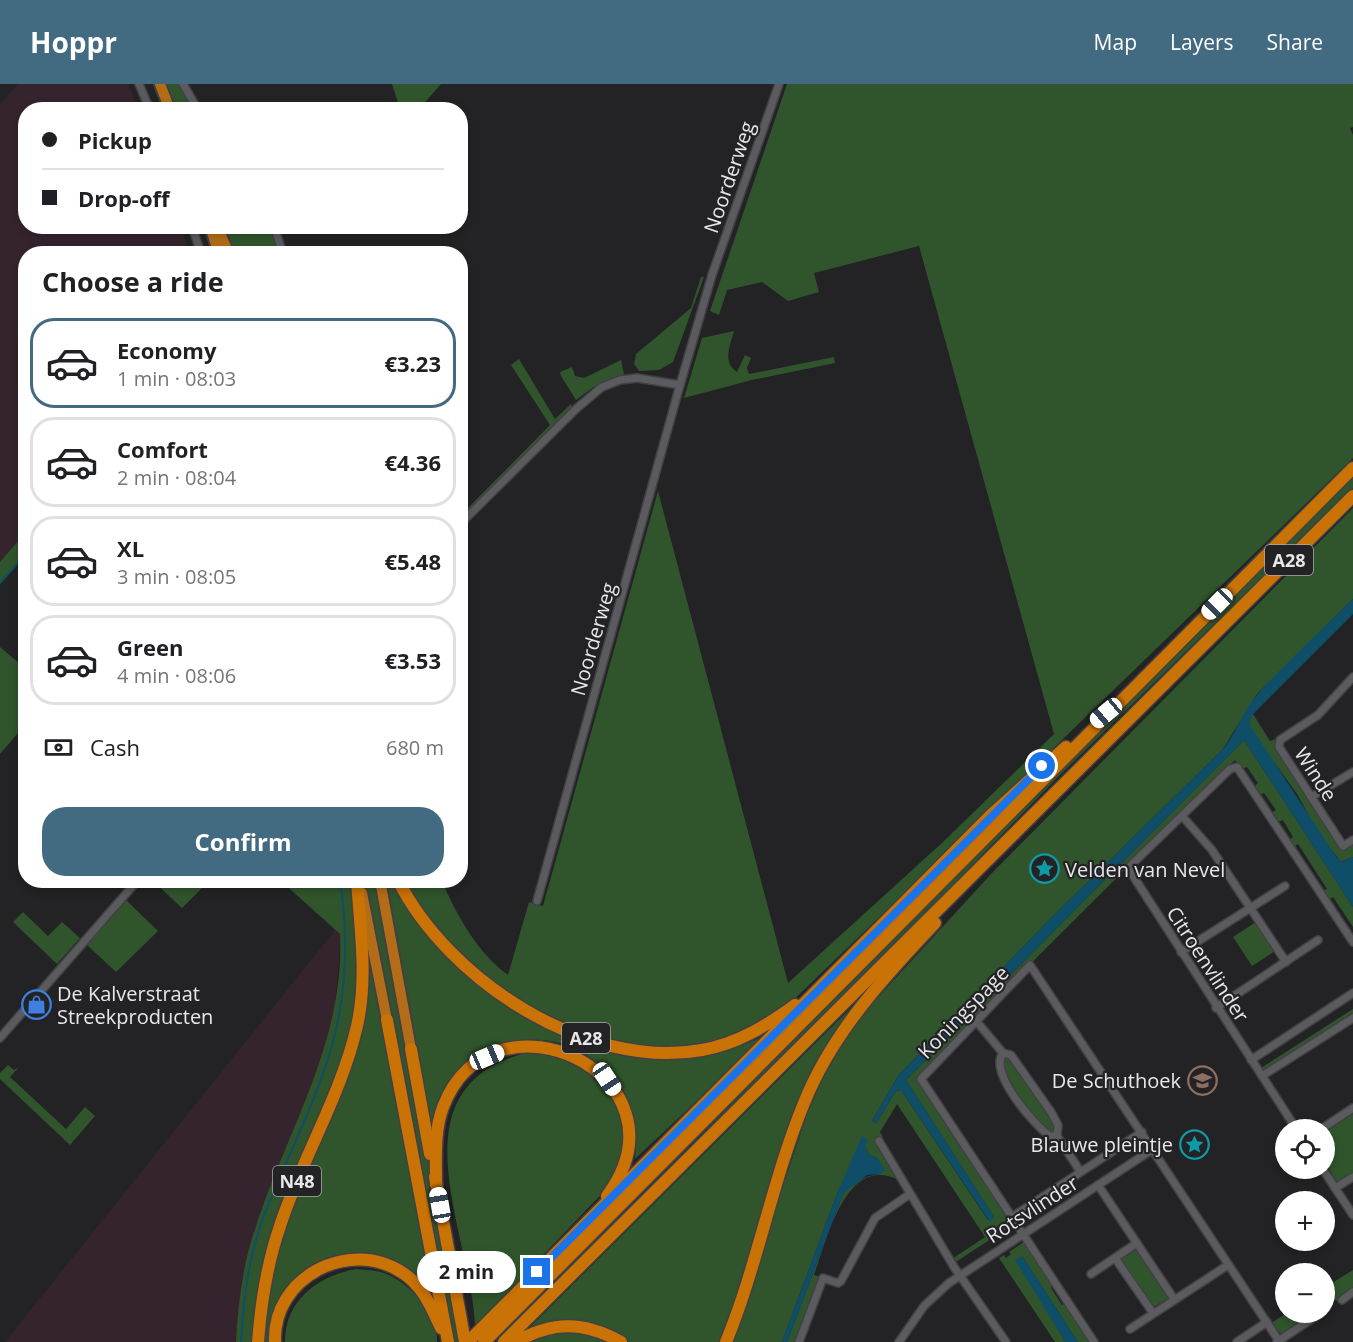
<!DOCTYPE html>
<html lang="en">
<head>
<meta charset="utf-8">
<style>
  :root { --surface:#fff; --page:#f6f6f6; --text:#202124; --muted:#757577; --line:#e0e0e0; --accent:#426a81 }
  body { margin:0; font-family:"Open Sans",sans-serif; background:var(--page); color:var(--text); height:100vh; display:flex; flex-direction:column; font-size:22px; white-space:nowrap }
  * { box-sizing:border-box; margin:0 }
  p { font-size:20px; color:var(--muted) }
  .icon { flex:none; width:33px; height:33px; fill:none; stroke:currentColor; stroke-width:2; stroke-linecap:round; stroke-linejoin:round }
  .map { position:relative; flex:1; overflow:hidden }
  .details { position:absolute; left:18px; top:162px; width:450px; height:642px; display:flex; flex-direction:column; background:var(--surface); border-radius:24px; box-shadow:0 3px 9px #0003 }
  .details>* { flex:none }
  .banner { position:absolute; left:18px; top:18px; width:450px; height:132px; border-radius:24px; box-shadow:0 3px 9px #0003; display:grid; align-content:center; height:132px; padding:0 24px; background:var(--surface) }
  .buttons { position:absolute; left:1275px; top:1035px; display:grid; gap:12px }
  .buttons a { display:grid; place-items:center; width:60px; height:60px; border-radius:50%; background:var(--surface); box-shadow:0 3px 9px #0003; font-size:30px }
  .end { position:absolute; width:27px; height:27px; margin:-14px; border:8px solid #1a73e8; background:#fff; box-shadow:0 0 0 3px #fff }
  .from { border-radius:50% }
  .bubble { position:absolute; height:42px; border-radius:21px; background:var(--surface); box-shadow:0 3px 9px #0003; font-size:20px; font-weight:700; line-height:42px; text-align:center }
  .car { position:absolute; width:18px; height:36px; margin:-18px -9px; border-radius:8px; box-shadow:0 0 4px 2px #0007; background:linear-gradient(#fff 24%,#345 0 40%,#fff 0 76%,#345 0 86%,#fff 0) }
  .banner b { display:flex; align-items:center; gap:21px; height:57px; font-size:22px }
  .banner b+b { border-top:2px solid var(--line) }
  .banner i { width:15px; height:15px; background:var(--text) }
  ul { padding:0; list-style:none }
  li { display:flex; align-items:center; gap:18px; height:90px; margin:0 12px 9px; padding:0 12px; border:3px solid var(--line); border-radius:24px }
  li div { flex:1 }
  li b { display:block; font-size:22px }
  li em { font-style:normal; font-weight:700 }
  li.on { border-color:var(--accent) }
  li>.icon { width:54px; height:54px; stroke-width:1.5 }
  h2 { padding:0 24px; font-size:27px; line-height:72px }
  .pay { display:flex; align-items:center; gap:15px; height:66px; padding:0 24px; font-size:22px }
  .pay p { margin-inline-start:auto }
  .button { display:flex; gap:12px; margin-top:auto; padding:12px 24px }
  .button a { flex:1; height:69px; border-radius:24px; background:var(--accent); color:#fff; font-size:24px; font-weight:700; line-height:69px; text-align:center }
  header { display:flex; align-items:center; gap:36px; box-sizing:border-box; height:84px; padding:0 30px; background:var(--accent); color:#fff }
  header strong { font-size:28px }
  nav { display:flex; gap:33px; margin-inline-start:auto; font-size:21px }
  .map>svg:first-child { display:block }
  .industrial { fill:#35242e }
  .green { fill:#30552c }
  .water { fill:#0f4e68 }
  .lines { fill:none; stroke-linecap:round; stroke-linejoin:round }
  .stream { stroke:#0f4e68; stroke-width:2 }
  .minor-casing { stroke:#414042; stroke-width:10 }
  .trunk-casing { stroke:#414042; stroke-width:14 }
  .motorway-casing { stroke:#414042; stroke-width:15 }
  .minor { stroke:#5b5a5e; stroke-width:7 }
  .trunk { stroke:#b36d18; stroke-width:10 }
  .motorway { stroke:#c97206; stroke-width:12 }
  .route { stroke:#1a73e8; stroke-width:8 }
  .labels { text-anchor:middle; dominant-baseline:central; stroke-width:4.5; stroke-linejoin:round; paint-order:stroke }
  .shield { fill:#232225; stroke:#acabae; stroke-width:1.5 }
  .shield-label { font-size:18px; font-weight:bold; fill:#e7e6e8 }
  .street-label { font-size:20px; fill:#e7e6e8; stroke:#232225 }
  .poi-label { font-size:20px; fill:#e7e6e8; stroke:#232225; text-anchor:start }
</style>
</head>
<body>
<header>
<strong>Hoppr</strong>
<nav><a>Map</a><a>Layers</a><a>Share</a></nav>
</header>
<div class="map">
<svg width="1353" height="1258" viewBox="0 0 1353 1258">
  <rect width="100%" height="100%" fill="#232225"/>
  <g class="industrial">
    <path d="M 18,0 L 128,0 L 138,25 L 26,26 L 26,142 L 181,143 L 189,169 L 26,170 L 25,449 L 0,478 L 0,21 Z"/>
    <path d="M 335,846 L 340,850 L 340,861 L 335,922 L 318,987 L 262,1123 L 250,1163 L 242,1196 L 236,1258 L 5,1258 Z"/>
  </g>
  <g class="green">
    <path d="M 165,0 L 181,0 L 196,25 L 175,25 Z"/>
    <path d="M 392,0 L 441,0 L 418,26 L 400,25 Z"/>
    <path d="M 787,0 L 1353,0 L 1353,43 L 1350,44 L 1353,51 L 1353,374 L 775,934 C 752,945 728,957 702,962 C 616,977 512,922 452,862 C 432,843 418,819 403,797 L 442,797 C 456,830 478,870 508,891 L 529,818 L 543,822 L 658,407 L 788,899 L 943,758 L 1054,650 L 919,162 L 814,189 L 819,208 L 788,217 L 762,198 L 727,206 L 719,231 L 710,227 Z"/>
    <path d="M 220,143 L 272,143 L 281,169 L 232,169 Z"/>
    <path d="M 701,193 L 704,193 L 673,278 L 659,286 L 639,287 L 634,280 L 636,270 L 691,224 Z"/>
    <path d="M 734,247 C 730,262 722,278 737,288 L 745,271 L 751,274 L 747,284 L 749,290 L 834,273 L 835,279 L 752,296 L 684,314 L 702,254 Z"/>
    <path d="M 519,275 L 555,335 L 571,320 L 572,326 L 461,436 L 461,431 L 550,341 L 511,281 Z"/>
    <path d="M 621,276 L 624,290 L 592,304 L 576,316 L 561,292 L 560,288 L 572,283 L 575,292 L 584,294 Z"/>
    <path d="M 1353,389 L 1353,404 L 1056,695 L 907,848 L 578,1172 Z"/>
    <path d="M 1353,424 L 1353,515 L 1257,610 L 1223,665 L 1050,835 L 898,992 L 872,1037 L 876,1039 L 896,1007 L 901,1006 L 988,1136 L 994,1133 L 906,996 L 1244,656 L 1353,823 L 1353,843 L 1333,813 L 1329,816 L 1323,807 L 1327,805 L 1298,760 L 1294,763 L 1289,756 L 1293,753 L 1283,736 L 1278,738 L 1271,729 L 1276,726 L 1264,709 L 1260,711 L 1254,703 L 1258,699 L 1247,683 L 1242,685 L 1235,676 L 917,993 L 1014,1140 L 954,1179 L 952,1175 L 985,1153 L 897,1020 L 880,1048 L 883,1053 L 877,1056 L 899,1096 C 845,1069 827,1157 814,1191 L 820,1193 L 795,1258 L 787,1258 L 843,1110 C 855,1098 864,1092 880,1090 L 878,1075 L 868,1070 L 865,1061 L 838,1107 L 782,1258 L 731,1258 L 808,1027 L 825,990 L 858,935 L 992,789 Z"/>
    <path d="M 25,449 L 25,470 L 0,499 L 0,478 Z"/>
    <path d="M 0,563 L 26,585 L 25,641 L 0,670 Z"/>
    <path d="M 1253,630 L 1270,657 L 1276,655 L 1276,665 L 1342,765 L 1353,759 L 1353,773 L 1341,778 L 1321,753 L 1297,710 L 1250,645 L 1249,637 Z"/>
    <path d="M 153,797 L 187,797 L 194,802 L 199,797 L 209,797 L 182,824 Z"/>
    <path d="M 281,797 L 351,797 L 358,865 L 356,917 L 348,959 L 260,1201 L 252,1258 L 236,1258 C 238,1218 243,1179 256,1142 C 288,1044 345,957 340,850 Z"/>
    <path d="M 364,797 L 377,797 L 462,1254 L 459,1258 L 454,1258 L 415,1045 Z"/>
    <path d="M 385,797 L 392,797 C 424,855 449,872 502,908 C 521,922 541,938 561,950 C 625,985 703,980 767,951 L 635,1075 C 647,986 546,917 474,980 C 462,990 442,1035 433,1052 Z"/>
    <path d="M 125,815 L 158,847 L 116,888 L 86,860 Z"/>
    <path d="M 23,828 L 48,852 L 62,838 L 80,854 L 57,880 L 13,838 Z"/>
    <path d="M 1256,838 L 1275,867 L 1252,882 L 1233,853 Z"/>
    <path d="M 364,842 L 433,1218 C 419,1205 403,1184 386,1175 C 357,1160 303,1175 288,1205 C 280,1221 277,1241 272,1258 L 261,1258 L 274,1170 L 347,988 Z"/>
    <path d="M 873,902 L 813,992 L 723,1258 L 625,1258 L 602,1243 L 572,1237 L 555,1238 L 527,1246 Z"/>
    <path d="M 1353,925 L 1353,929 L 1267,986 L 1261,984 Z"/>
    <path d="M 526,969 L 558,972 L 591,988 L 616,1017 L 626,1049 L 617,1094 L 475,1242 C 472,1150 389,1004 526,969 Z"/>
    <path d="M 1005,972 L 1009,973 L 1035,1007 L 1055,1043 L 1054,1049 C 1032,1045 1009,998 1002,978 Z"/>
    <path d="M 8,981 L 14,986 L 19,983 L 10,993 L 66,1045 L 85,1023 L 95,1032 L 70,1061 L 0,995 L 0,989 Z"/>
    <path d="M 1353,1030 L 1353,1088 L 1337,1098 L 1325,1078 L 1325,1048 Z"/>
    <path d="M 1024,1158 L 1053,1201 L 1051,1204 L 1062,1221 L 1065,1219 L 1091,1258 L 1078,1258 L 1022,1172 L 1065,1258 L 1055,1258 L 999,1174 L 1004,1171 L 1006,1174 L 1011,1170 L 1009,1168 Z"/>
    <path d="M 1137,1165 L 1169,1214 L 1152,1224 L 1120,1176 Z"/>
    <path d="M 356,1185 C 365,1186 375,1186 384,1189 C 410,1199 439,1230 437,1258 L 285,1258 C 285,1216 318,1192 356,1185 Z"/>
    <path d="M 1353,1186 L 1353,1205 L 1336,1217 L 1327,1202 Z"/>
    <path d="M 1287,1229 L 1318,1229 L 1282,1251 L 1271,1239 Z"/>
    <path d="M 554,1248 L 582,1248 L 607,1258 L 529,1258 Z"/>
  </g>
  <g class="water">
    <path d="M 1353,515 L 1353,530 L 1253,630 L 1249,640 L 1337,774 L 1342,778 L 1353,773 L 1353,823 L 1244,656 L 906,996 L 994,1133 L 990,1138 L 901,1006 L 896,1007 L 876,1039 L 872,1037 L 898,992 L 1050,835 L 1223,665 C 1237,649 1242,627 1257,611 C 1287,577 1321,547 1353,515 Z"/>
    <path d="M 862,1052 L 868,1056 L 865,1061 L 868,1070 L 878,1075 L 885,1086 L 880,1090 L 867,1091 L 843,1110 L 787,1258 L 782,1258 L 838,1107 Z"/>
    <path d="M 1022,1172 L 1078,1258 L 1065,1258 L 1061,1251 L 1015,1176 Z"/>
  </g>
  <g class="lines">
    <g class="stream">
      <path d="M 0,499 L 26,470"/>
      <path d="M 241,1258 C 243,1217 248,1176 262,1137 C 285,1075 319,1015 335,950 C 347,900 348,848 340,796"/>
    </g>
    <defs>
      <g id="minor">
        <path d="M 139,0 L 150,26"/>
        <path d="M 183,0 L 198,26"/>
        <path d="M 192,142 L 201,170"/>
        <path d="M 274,142 L 283,170"/>
        <path d="M 460,440 L 577,324 L 602,303 L 620,296 L 637,294 L 680,301 L 712,191 L 779,0"/>
        <path d="M 1353,593 L 1318,631 L 1280,656 L 1279,663 L 1343,762 L 1353,756"/>
        <path d="M 1311,713 L 1353,688"/>
        <path d="M 1182,732 L 1212,766 L 1286,878"/>
        <path d="M 537,817 L 680,301"/>
        <path d="M 1181,868 L 1285,802"/>
        <path d="M 1216,924 L 1318,856"/>
        <path d="M 977,938 L 1003,969 L 1011,971 L 1051,1028 L 1058,1041 L 1057,1052 L 1080,1087"/>
        <path d="M 0,954 L 138,796"/>
        <path d="M 1003,969 C 988,988 1034,1041 1050,1052 L 1057,1052"/>
        <path d="M 1251,976 L 1353,909"/>
        <path d="M 1262,992 L 1353,934"/>
        <path d="M 1297,1046 L 1128,784 L 1230,685 L 1237,683 L 1353,858"/>
        <path d="M 1320,1046 L 1353,1024"/>
        <path d="M 879,1057 L 954,1183 L 1006,1258"/>
        <path d="M 1322,1084 L 1353,1131"/>
        <path d="M 1098,1101 L 1174,1215"/>
        <path d="M 1335,1104 L 1353,1093"/>
        <path d="M 1012,1133 L 1142,1048"/>
        <path d="M 1115,1174 L 1153,1229"/>
        <path d="M 1091,1190 L 1137,1159"/>
        <path d="M 1342,1216 L 1353,1208"/>
        <path d="M 1130,1245 L 1228,1181"/>
        <path d="M 799,1258 L 823,1194 L 838,1199 L 841,1197 L 875,1134 L 910,1110"/>
        <path d="M 899,1258 L 924,1222 L 949,1199 L 1153,1065"/>
        <path d="M 1094,1258 L 921,995 L 1030,881 L 1279,1257"/>
        <path d="M 1237,1258 L 1267,1238"/>
        <path d="M 1277,1258 L 1322,1228"/>
      </g>
      <g id="trunk">
        <path d="M 160,0 L 170,26"/>
        <path d="M 210,142 L 219,170"/>
        <path d="M 217,142 L 229,170"/>
        <path d="M 380,796 L 411,965"/>
        <path d="M 362,809 L 387,936"/>
      </g>
      <g id="motorway">
        <path d="M 398,796 C 448,896 587,987 702,966 C 737,960 766,942 795,921"/>
        <path d="M 387,936 L 448,1258"/>
        <path d="M 411,965 L 430,1070"/>
        <path d="M 435,1093 L 465,1258"/>
        <path d="M 436,1100 C 436,1074 434,1047 443,1023 C 492,895 696,992 607,1112"/>
        <path d="M 258,1258 C 261,1218 267,1180 280,1142 C 302,1074 341,1012 357,942 C 368,894 360,845 357,796"/>
        <path d="M 275,1258 C 272,1193 350,1153 403,1189 C 423,1202 431,1223 441,1244"/>
        <path d="M 468,1258 L 989,733 L 1066,663"/>
        <path d="M 484,1258 L 1353,384"/>
        <path d="M 504,1258 L 1353,412"/>
        <path d="M 516,1258 C 552,1237 584,1237 621,1258"/>
        <path d="M 726,1258 C 758,1180 772,1097 804,1019 C 832,949 884,893 935,839"/>
      </g>
    </defs>
    <use href="#minor" class="minor-casing"/>
    <use href="#trunk" class="trunk-casing"/>
    <use href="#motorway" class="motorway-casing"/>
    <use href="#minor" class="minor"/>
    <use href="#trunk" class="trunk"/>
    <use href="#motorway" class="motorway"/>
  </g>
  <g class="lines">
    <path class="route" d="M 537,1188 L 1042,682"/>
  </g>
  <defs>
    <symbol id="sight-ring" viewBox="-11 -11 22 22"><circle r="9.5" fill="#232225" stroke="#0f9aa8" stroke-width="1.5"/><path d="M0-6L1.8-2.2L6-1.7L2.9 1.2L3.7 5.4L0 3.3L-3.7 5.4L-2.9 1.2L-6-1.7L-1.8-2.2Z" fill="#0f9aa8"/></symbol>
    <symbol id="shop-ring" viewBox="-11 -11 22 22"><circle r="9.5" fill="#232225" stroke="#3f7fe0" stroke-width="1.5"/><path d="M-5-2.5h2.3a2.7 3.5 0 0 1 5.4 0H5L5.5 6h-11ZM-1.5-2.5h3a1.5 2.3 0 0 0-3 0Z" fill="#3f7fe0"/></symbol>
    <symbol id="school-ring" viewBox="-11 -11 22 22"><circle r="9.5" fill="#232225" stroke="#8d6e63" stroke-width="1.5"/><path d="M0-5L7-2L0 1L-7-2ZM-4 1L0 2.5L4 1V4Q0 6-4 4Z" fill="#8d6e63"/></symbol>
  </defs>
  <g fill-rule="evenodd">
    <use href="#sight-ring" x="1028" y="768" width="33" height="33"/>
    <use href="#shop-ring" x="20" y="904" width="33" height="33"/>
    <use href="#school-ring" x="1186" y="980" width="33" height="33"/>
    <use href="#sight-ring" x="1178" y="1044" width="33" height="33"/>
  </g>
  <g class="labels">
    <g class="shield">
      <rect x="1265" y="461" width="48" height="30" rx="4.5"/>
      <rect x="562" y="939" width="48" height="30" rx="4.5"/>
      <rect x="273" y="1082" width="48" height="30" rx="4.5"/>
    </g>
    <g class="shield-label">
      <text x="1289" y="476">A28</text>
      <text x="586" y="954">A28</text>
      <text x="297" y="1097">N48</text>
    </g>
    <g class="street-label">
      <text transform="translate(729 93) rotate(-71)">Noorderweg</text>
      <text transform="translate(593 555) rotate(-74)">Noorderweg</text>
      <text transform="translate(1316 690) rotate(57)">Winde</text>
      <text transform="translate(1208 880) rotate(57)">Citroenvlinder</text>
      <text transform="translate(963 928) rotate(-46)">Koningspage</text>
      <text transform="translate(1032 1125) rotate(-33)">Rotsvlinder</text>
    </g>
    <g class="poi-label">
      <text x="1065" y="785">Velden van Nevel</text>
      <text x="57" y="909">De Kalverstraat<tspan x="57" dy="23">Streekproducten</tspan></text>
      <text x="1181" y="996" text-anchor="end">De Schuthoek</text>
      <text x="1173" y="1060" text-anchor="end">Blauwe pleintje</text>
    </g>
  </g>
</svg>
<div class="buttons">
<a><svg class="icon" aria-label="locate" viewBox="0 0 24 24"><circle cx="12" cy="12" r="6"/><path d="M12 2v4M12 18v4M2 12h4M18 12h4"/></svg></a>
<a>+</a>
<a>−</a>
</div>
<i class="end from" style="left:1042px;top:682px"></i>
<i class="end" style="left:537px;top:1188px"></i>
<div class="bubble" style="left:417px;top:1167px;width:99px">2 min</div>
<i class="car" style="left:1217px;top:520px;rotate:225deg"></i>
<i class="car" style="left:1106px;top:629px;rotate:230deg"></i>
<i class="car" style="left:487px;top:973px;rotate:67deg"></i>
<i class="car" style="left:607px;top:995px;rotate:146deg"></i>
<i class="car" style="left:440px;top:1121px;rotate:350deg"></i>
<div class="banner">
<b><i class="from"></i>Pickup</b>
<b><i></i>Drop-off</b>
</div>
<section class="details">
<h2>Choose a ride</h2>
<ul>
<li class="on"><svg class="icon" aria-label="car" viewBox="0 0 24 24"><path d="M5 17H2v-5l4-1 3-4h7l3 4 3 1v5h-3M9 17h6M6 11h13"/><circle cx="7" cy="17" r="2"/><circle cx="17" cy="17" r="2"/></svg><div><b>Economy</b><p>1 min · 08:03</p></div><em>€3.23</em></li>
<li><svg class="icon" aria-label="car" viewBox="0 0 24 24"><path d="M5 17H2v-5l4-1 3-4h7l3 4 3 1v5h-3M9 17h6M6 11h13"/><circle cx="7" cy="17" r="2"/><circle cx="17" cy="17" r="2"/></svg><div><b>Comfort</b><p>2 min · 08:04</p></div><em>€4.36</em></li>
<li><svg class="icon" aria-label="car" viewBox="0 0 24 24"><path d="M5 17H2v-5l4-1 3-4h7l3 4 3 1v5h-3M9 17h6M6 11h13"/><circle cx="7" cy="17" r="2"/><circle cx="17" cy="17" r="2"/></svg><div><b>XL</b><p>3 min · 08:05</p></div><em>€5.48</em></li>
<li><svg class="icon" aria-label="car" viewBox="0 0 24 24"><path d="M5 17H2v-5l4-1 3-4h7l3 4 3 1v5h-3M9 17h6M6 11h13"/><circle cx="7" cy="17" r="2"/><circle cx="17" cy="17" r="2"/></svg><div><b>Green</b><p>4 min · 08:06</p></div><em>€3.53</em></li>
</ul>
<div class="pay"><svg class="icon" aria-label="cash" viewBox="0 0 24 24"><path d="M3 7h18v10H3z"/><circle cx="12" cy="12" r="2"/></svg>Cash<p>680 m</p></div>
<div class="button"><a>Confirm</a></div>
</section>
</div>
</body>
</html>
